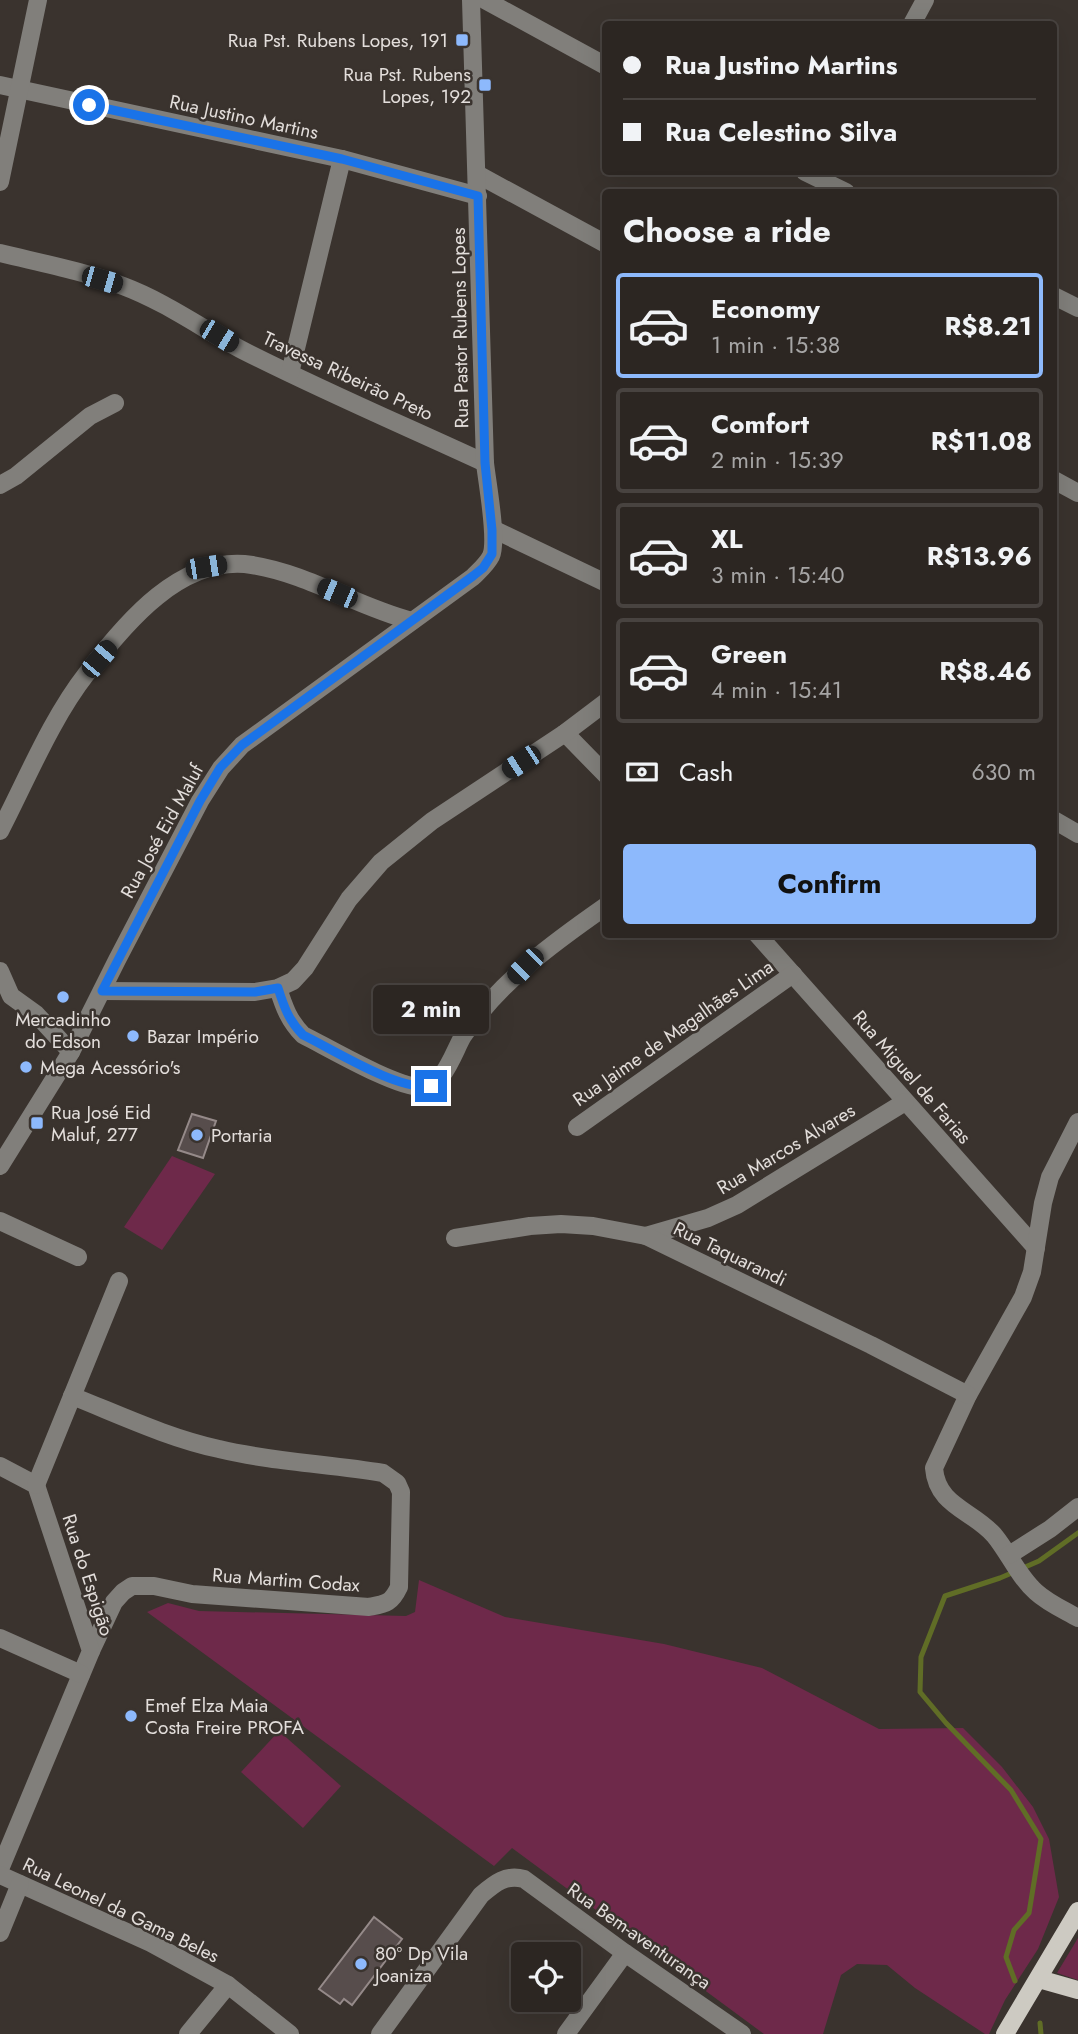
<!DOCTYPE html>
<html lang="en">
<head>
<meta charset="utf-8">
<style>
  :root { --surface:#2c2622; --page:#38322f; --text:#f1f3f6; --muted:#a6a5a5; --line:#484340; --accent:#8db9fc }
  body { margin:0; font-family:Jost,sans-serif; background:var(--page); color:var(--text); height:100vh; display:flex; flex-direction:column; font-size:26px; white-space:nowrap }
  * { box-sizing:border-box; margin:0 }
  p { font-size:23px; color:var(--muted) }
  .icon { flex:none; width:38px; height:38px; fill:none; stroke:currentColor; stroke-width:2; stroke-linecap:round; stroke-linejoin:round }
  .map { position:relative; flex:1; overflow:hidden }
  .drawer { position:absolute; left:602px; top:189px; width:455px; height:749px; display:flex; flex-direction:column; background:var(--surface); border-radius:7px; box-shadow:0 7px 28px #0002,0 0 0 2px var(--line) }
  .drawer>* { flex:none }
  .guide { position:absolute; left:602px; top:21px; width:455px; height:154px; border-radius:7px; box-shadow:0 7px 28px #0002,0 0 0 2px var(--line); display:grid; align-content:center; height:154px; padding:0 21px; background:var(--surface) }
  .controls { position:absolute; left:511px; top:1942px; display:grid; gap:14px }
  .controls a { display:grid; place-items:center; width:70px; height:70px; border-radius:7px; background:var(--surface); box-shadow:0 7px 28px #0002,0 0 0 2px var(--line); font-size:35px }
  .end { position:absolute; width:32px; height:32px; margin:-16px; border:9px solid #1a73e8; background:#fff; box-shadow:0 0 0 4px #fff }
  .from { border-radius:50% }
  .bubble { position:absolute; height:49px; border-radius:7px; background:var(--surface); box-shadow:0 7px 28px #0002,0 0 0 2px var(--line); font-size:23px; font-weight:700; line-height:49px; text-align:center }
  .car { position:absolute; width:21px; height:42px; margin:-21px -10px; border-radius:9px; box-shadow:0 0 5px 2px #0007; background:linear-gradient(#222 24%,#8ab4d8 0 40%,#222 0 76%,#8ab4d8 0 86%,#222 0) }
  .guide b { display:flex; align-items:center; gap:24px; height:66px; font-size:26px }
  .guide b+b { border-top:2px solid var(--line) }
  .guide i { width:18px; height:18px; background:var(--text) }
  ul { padding:0; list-style:none }
  li { display:flex; align-items:center; gap:21px; height:105px; margin:0 14px 10px; padding:0 7px; border:4px solid var(--line); border-radius:7px }
  li div { flex:1 }
  li b { display:block; font-size:26px }
  li em { font-style:normal; font-weight:700 }
  li.selected { border-color:var(--accent) }
  li>.icon { width:63px; height:63px; stroke-width:1.5 }
  h2 { padding:0 21px; font-size:32px; line-height:84px }
  .pay { display:flex; align-items:center; gap:18px; height:77px; padding:0 21px; font-size:26px }
  .pay p { margin-inline-start:auto }
  .action { display:flex; gap:14px; margin-top:auto; padding:14px 21px }
  .action a { flex:1; height:80px; border-radius:7px; background:var(--accent); color:#111; font-size:28px; font-weight:700; line-height:80px; text-align:center }
  .map>svg:first-child { display:block }
  .green { fill:#6e294a }
  .lines { fill:none; stroke-linecap:round; stroke-linejoin:round }
  .stream { stroke:#606d26; stroke-width:5 }
  .building { fill:#574d4c; stroke:#958a89; stroke-width:2 }
  .minor { stroke:#817f7b; stroke-width:18 }
  .major { stroke:#cdcac2; stroke-width:18 }
  .route { stroke:#1a73e8; stroke-width:9 }
  .poi-dot { fill:#8db9fc; stroke:#3a332e; stroke-width:2.5 }
  .labels { text-anchor:middle; dominant-baseline:central; stroke-width:5; stroke-linejoin:round; paint-order:stroke }
  .poi-label { font-size:19px; fill:#e3dedb; stroke:#3a332e; text-anchor:start }
  .street-label { font-size:19px; fill:#e3dedb; stroke:#3a332e }
</style>
</head>
<body>
<div class="map">
<svg width="1078" height="2034" viewBox="0 0 1078 2034">
  <rect width="100%" height="100%" fill="#3a332e"/>
  <g class="green">
    <path d="M 172,1156 L 215,1174 L 162,1250 L 124,1227 Z"/>
    <path d="M 419,1580 L 505,1617 L 664,1644 L 762,1668 L 879,1729 L 963,1728 L 1002,1767 L 1033,1807 L 1049,1839 L 1059,1897 L 1038,1949 L 1005,2000 L 989,2034 L 985,2034 L 915,1988 L 887,1965 L 857,1964 L 841,1975 L 823,2034 L 764,2034 L 512,1848 L 494,1866 L 147,1612 L 168,1603 L 199,1611 L 406,1616 L 415,1612 Z"/>
    <path d="M 279,1731 L 341,1786 L 303,1828 L 241,1772 Z"/>
    <path d="M 1078,1938 L 1078,1980 L 1057,1973 Z"/>
  </g>
  <g class="lines">
    <g class="stream">
      <path d="M 1015,1981 L 1006,1957 L 1014,1930 L 1029,1913 L 1041,1839 L 1011,1790 L 946,1723 L 920,1692 L 921,1657 L 945,1596 L 1000,1578 L 1039,1561 L 1078,1533"/>
      <path d="M 1040,2023 L 1041,2034"/>
    </g>
  </g>
  <g class="building">
    <path d="M 192,1114 L 216,1121 L 203,1158 L 178,1150 Z"/>
    <path d="M 374,1917 L 402,1939 L 352,2005 L 344,1999 L 340,2004 L 319,1989 Z"/>
  </g>
  <g class="lines">
    <g class="minor">
      <path d="M 485,0 L 606,66"/>
      <path d="M 912,24 L 925,0"/>
      <path d="M 0,85 L 342,159 L 478,196"/>
      <path d="M 805,172 L 846,192"/>
      <path d="M 477,174 L 606,244"/>
      <path d="M 0,182 L 38,0"/>
      <path d="M 0,253 C 41,263 83,271 123,286 C 166,302 204,330 244,351 C 323,391 405,426 485,463"/>
      <path d="M 1054,296 L 1078,308"/>
      <path d="M 290,373 L 342,159"/>
      <path d="M 1054,480 L 1078,493"/>
      <path d="M 0,485 L 16,476 L 90,416 L 115,403"/>
      <path d="M 493,529 L 606,583"/>
      <path d="M 565,733 L 606,775"/>
      <path d="M 1054,820 L 1078,834"/>
      <path d="M 0,831 C 27,779 51,719 87,673 C 125,623 182,554 252,565 C 309,574 357,607 412,621"/>
      <path d="M 757,934 L 1036,1248"/>
      <path d="M 0,971 L 11,996 L 36,1014 L 71,1052"/>
      <path d="M 278,988 C 284,1007 289,1021 303,1035 C 329,1048 395,1087 421,1087 C 444,1087 453,1053 463,1036 C 499,982 553,943 606,906"/>
      <path d="M 102,991 L 255,992 L 278,988 L 293,981 L 305,968 L 349,899 L 381,862 L 432,821 L 565,733 L 606,702"/>
      <path d="M 1078,1122 L 1050,1177 L 1043,1203 L 1032,1272 L 1023,1297 L 968,1395 L 934,1468 C 937,1506 972,1510 994,1535 C 1009,1553 1018,1576 1036,1592 C 1048,1603 1064,1610 1078,1618"/>
      <path d="M 577,1127 L 793,974"/>
      <path d="M 0,1166 L 71,1052 L 117,960 L 200,801 L 221,768 L 242,745 L 473,577 C 480,570 487,564 491,556 C 498,540 487,482 485,463 L 471,0"/>
      <path d="M 0,1221 L 78,1257"/>
      <path d="M 646,1236 L 708,1218 L 737,1205 L 905,1102"/>
      <path d="M 455,1238 L 530,1226 L 561,1224 L 593,1226 L 646,1236 L 871,1345 L 968,1395"/>
      <path d="M 72,1396 C 120,1415 168,1438 219,1449 C 273,1462 329,1464 383,1473 L 397,1483 L 401,1492 L 399,1587 C 391,1604 385,1604 369,1607 L 192,1594 L 154,1586 L 132,1586 L 123,1592 L 114,1602 L 91,1651"/>
      <path d="M 0,1466 L 36,1485 L 91,1651 L 0,1869"/>
      <path d="M 36,1485 L 119,1281"/>
      <path d="M 1009,1555 L 1050,1529 L 1078,1507"/>
      <path d="M 0,1638 L 81,1674"/>
      <path d="M 0,1875 L 151,1943 L 228,1985 L 290,2034"/>
      <path d="M 0,1933 L 20,1884"/>
      <path d="M 188,2034 L 228,1985"/>
      <path d="M 380,2034 L 481,1895 C 495,1883 506,1874 524,1879 L 625,1953 L 742,2034"/>
      <path d="M 566,2034 L 625,1953"/>
    </g>
    <g class="major">
      <path d="M 1039,1979 L 1078,1990"/>
      <path d="M 1005,2034 L 1078,1911"/>
    </g>
  </g>
  <g class="lines">
    <path class="route" d="M 89,105 L 342,159 L 478,196 L 485,463 L 492,530 L 492,554 L 483,568 L 473,576 L 242,745 L 220,768 L 200,801 L 102,991 L 255,992 L 278,988 C 284,1007 289,1021 303,1035 C 334,1050 398,1091 431,1086"/>
  </g>
  <g class="poi-dot">
    <rect x="455" y="33" width="14" height="14" rx="3.5"/>
    <rect x="478" y="78" width="14" height="14" rx="3.5"/>
    <circle cx="63" cy="997" r="7"/>
    <circle cx="133" cy="1036" r="7"/>
    <circle cx="26" cy="1067" r="7"/>
    <rect x="30" y="1116" width="14" height="14" rx="3.5"/>
    <circle cx="197" cy="1135" r="7"/>
    <circle cx="131" cy="1716" r="7"/>
    <circle cx="361" cy="1964" r="7"/>
  </g>
  <g class="labels">
    <g class="poi-label">
      <text x="448" y="40" text-anchor="end">Rua Pst. Rubens Lopes, 191</text>
      <text x="471" y="74" text-anchor="end">Rua Pst. Rubens<tspan x="471" dy="22">Lopes, 192</tspan></text>
      <text x="63" y="1019" text-anchor="middle">Mercadinho<tspan x="63" dy="22">do Edson</tspan></text>
      <text x="147" y="1036">Bazar Império</text>
      <text x="40" y="1067">Mega Acessório's</text>
      <text x="51" y="1112">Rua José Eid<tspan x="51" dy="22">Maluf, 277</tspan></text>
      <text x="211" y="1135">Portaria</text>
      <text x="145" y="1705">Emef Elza Maia<tspan x="145" dy="22">Costa Freire PROFA</tspan></text>
      <text x="375" y="1953">80º Dp Vila<tspan x="375" dy="22">Joaniza</tspan></text>
    </g>
    <g class="street-label">
      <text transform="translate(244 117) rotate(12)">Rua Justino Martins</text>
      <text transform="translate(460 328) rotate(-91)">Rua Pastor Rubens Lopes</text>
      <text transform="translate(348 376) rotate(25)">Travessa Ribeirão Preto</text>
      <text transform="translate(162 831) rotate(-61)">Rua José Eid Maluf</text>
      <text transform="translate(673 1033) rotate(-35)">Rua Jaime de Magalhães Lima</text>
      <text transform="translate(912 1077) rotate(49)">Rua Miguel de Farias</text>
      <text transform="translate(786 1149) rotate(-31)">Rua Marcos Alvares</text>
      <text transform="translate(730 1254) rotate(26)">Rua Taquarandi</text>
      <text transform="translate(88 1575) rotate(72)">Rua do Espigão</text>
      <text transform="translate(286 1580) rotate(4)">Rua Martim Codax</text>
      <text transform="translate(121 1910) rotate(26)">Rua Leonel da Gama Beles</text>
      <text transform="translate(639 1936) rotate(35)">Rua Bem-aventurança</text>
    </g>
  </g>
</svg>
<div class="controls">
<a><svg class="icon" aria-label="locate" viewBox="0 0 24 24"><circle cx="12" cy="12" r="6"/><path d="M12 2v4M12 18v4M2 12h4M18 12h4"/></svg></a>
</div>
<i class="end from" style="left:89px;top:105px"></i>
<i class="end" style="left:431px;top:1086px"></i>
<div class="bubble" style="left:373px;top:985px;width:116px">2 min</div>
<i class="car" style="left:102px;top:280px;rotate:106deg"></i>
<i class="car" style="left:219px;top:336px;rotate:121deg"></i>
<i class="car" style="left:206px;top:567px;rotate:81deg"></i>
<i class="car" style="left:337px;top:593px;rotate:293deg"></i>
<i class="car" style="left:99px;top:659px;rotate:40deg"></i>
<i class="car" style="left:521px;top:762px;rotate:237deg"></i>
<i class="car" style="left:525px;top:966px;rotate:225deg"></i>
<div class="guide">
<b><i class="from"></i>Rua Justino Martins</b>
<b><i></i>Rua Celestino Silva</b>
</div>
<section class="drawer">
<h2>Choose a ride</h2>
<ul>
<li class="selected"><svg class="icon" aria-label="car" viewBox="0 0 24 24"><path d="M5 17H2v-5l4-1 3-4h7l3 4 3 1v5h-3M9 17h6M6 11h13"/><circle cx="7" cy="17" r="2"/><circle cx="17" cy="17" r="2"/></svg><div><b>Economy</b><p>1 min · 15:38</p></div><em>R$8.21</em></li>
<li><svg class="icon" aria-label="car" viewBox="0 0 24 24"><path d="M5 17H2v-5l4-1 3-4h7l3 4 3 1v5h-3M9 17h6M6 11h13"/><circle cx="7" cy="17" r="2"/><circle cx="17" cy="17" r="2"/></svg><div><b>Comfort</b><p>2 min · 15:39</p></div><em>R$11.08</em></li>
<li><svg class="icon" aria-label="car" viewBox="0 0 24 24"><path d="M5 17H2v-5l4-1 3-4h7l3 4 3 1v5h-3M9 17h6M6 11h13"/><circle cx="7" cy="17" r="2"/><circle cx="17" cy="17" r="2"/></svg><div><b>XL</b><p>3 min · 15:40</p></div><em>R$13.96</em></li>
<li><svg class="icon" aria-label="car" viewBox="0 0 24 24"><path d="M5 17H2v-5l4-1 3-4h7l3 4 3 1v5h-3M9 17h6M6 11h13"/><circle cx="7" cy="17" r="2"/><circle cx="17" cy="17" r="2"/></svg><div><b>Green</b><p>4 min · 15:41</p></div><em>R$8.46</em></li>
</ul>
<div class="pay"><svg class="icon" aria-label="cash" viewBox="0 0 24 24"><path d="M3 7h18v10H3z"/><circle cx="12" cy="12" r="2"/></svg>Cash<p>630 m</p></div>
<div class="action"><a>Confirm</a></div>
</section>
</div>
</body>
</html>
